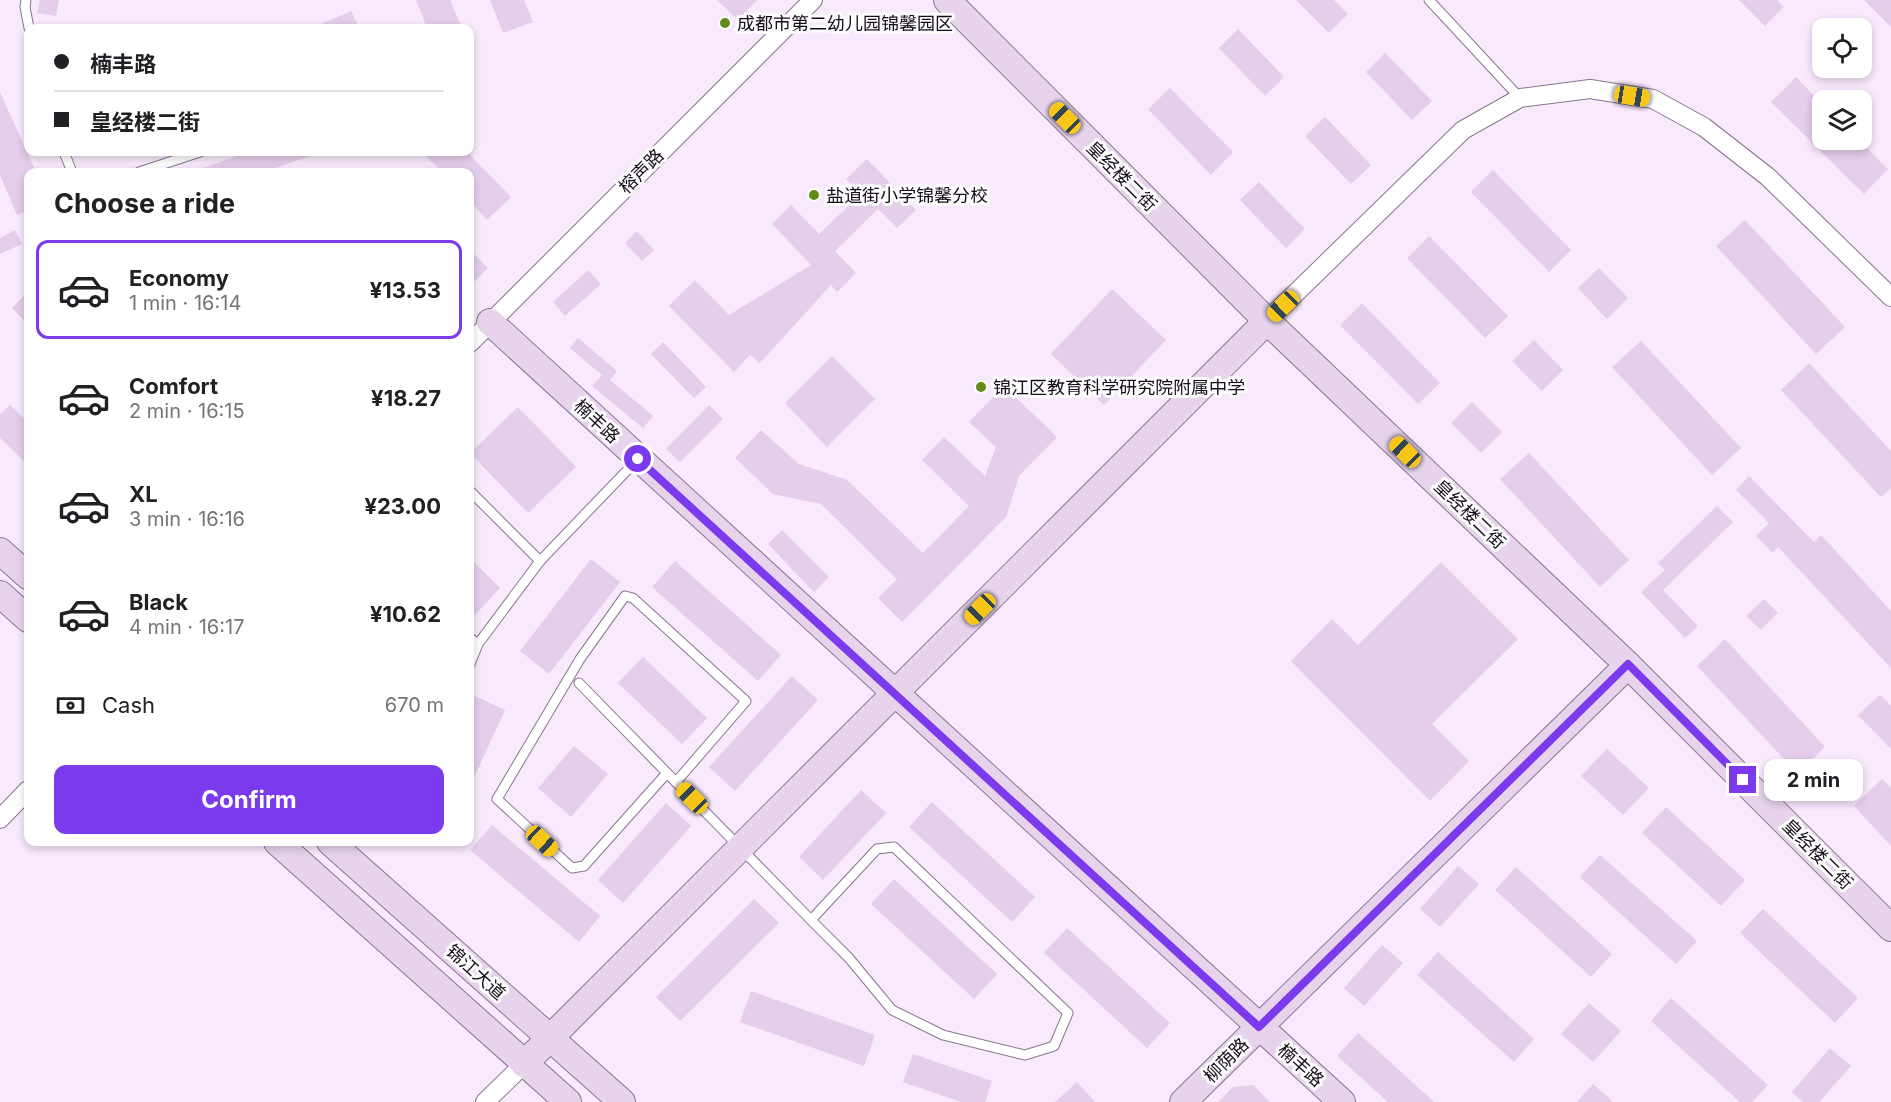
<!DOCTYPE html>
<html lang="en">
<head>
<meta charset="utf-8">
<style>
  :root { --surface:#fff; --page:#f2f2f2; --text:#202124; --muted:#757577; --line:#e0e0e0; --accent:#7c3aed }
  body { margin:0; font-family:Inter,"Noto Sans SC",sans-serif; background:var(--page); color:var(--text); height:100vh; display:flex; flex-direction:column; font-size:22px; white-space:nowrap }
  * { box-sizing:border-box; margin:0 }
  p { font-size:20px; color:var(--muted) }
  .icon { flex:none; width:33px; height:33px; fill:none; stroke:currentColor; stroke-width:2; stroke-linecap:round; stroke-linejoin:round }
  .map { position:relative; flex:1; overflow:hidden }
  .panel { position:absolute; left:24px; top:168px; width:450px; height:678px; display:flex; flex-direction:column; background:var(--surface); border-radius:12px; box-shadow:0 3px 9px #0003 }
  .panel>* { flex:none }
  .top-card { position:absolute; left:24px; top:24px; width:450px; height:132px; border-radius:12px; box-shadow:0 3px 9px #0003; display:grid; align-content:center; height:132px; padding:0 30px; background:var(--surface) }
  .controls { position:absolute; left:1812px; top:18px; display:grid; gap:12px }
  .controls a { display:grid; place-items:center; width:60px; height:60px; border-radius:12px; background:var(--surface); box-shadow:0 3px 9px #0003; font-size:30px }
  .end { position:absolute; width:27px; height:27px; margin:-14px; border:8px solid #7c3aed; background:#fff; box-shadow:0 0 0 3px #fff }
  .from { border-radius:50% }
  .bubble { position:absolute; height:42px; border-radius:12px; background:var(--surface); box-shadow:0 3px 9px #0003; font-size:20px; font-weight:700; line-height:42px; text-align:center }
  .car { position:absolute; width:18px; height:36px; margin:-18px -9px; border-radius:8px; box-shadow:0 0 4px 2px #0007; background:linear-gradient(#f5c518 24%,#345 0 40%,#f5c518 0 76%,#345 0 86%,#f5c518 0) }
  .top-card b { display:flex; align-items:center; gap:21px; height:57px; font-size:22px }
  .top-card b+b { border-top:2px solid var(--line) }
  .top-card i { width:15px; height:15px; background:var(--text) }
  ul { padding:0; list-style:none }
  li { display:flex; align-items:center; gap:18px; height:99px; margin:0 12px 9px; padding:0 18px; border:3px solid transparent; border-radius:12px }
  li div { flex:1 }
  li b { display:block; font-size:22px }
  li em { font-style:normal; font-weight:700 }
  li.active { border-color:var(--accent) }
  li>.icon { width:54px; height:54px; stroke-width:1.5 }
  h2 { padding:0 30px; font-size:27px; line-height:72px }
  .pay { display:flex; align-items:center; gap:15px; height:66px; padding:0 30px; font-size:22px }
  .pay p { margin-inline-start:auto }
  .cta { display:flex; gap:12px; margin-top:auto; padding:12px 30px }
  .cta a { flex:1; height:69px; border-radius:12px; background:var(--accent); color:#fff; font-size:24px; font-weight:700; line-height:69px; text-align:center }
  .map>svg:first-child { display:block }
  .building { fill:#e5cdec }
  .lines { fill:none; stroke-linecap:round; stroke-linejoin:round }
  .lane-casing { stroke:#8a7490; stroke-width:11 }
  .street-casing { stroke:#8a7490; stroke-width:20 }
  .secondary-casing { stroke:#8a7490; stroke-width:28 }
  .lane { stroke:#fff; stroke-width:9 }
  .street { stroke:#fff; stroke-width:18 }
  .secondary { stroke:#e7d3ec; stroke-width:26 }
  .route { stroke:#7c3aed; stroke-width:8 }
  .poi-dot { fill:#628b18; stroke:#fcfcfc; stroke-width:2 }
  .labels { text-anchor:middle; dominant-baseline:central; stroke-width:6; stroke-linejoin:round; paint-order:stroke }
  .poi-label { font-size:18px; fill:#150d18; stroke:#fcfcfc; text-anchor:start }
  .street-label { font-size:18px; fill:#150d18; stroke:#fcfcfc }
</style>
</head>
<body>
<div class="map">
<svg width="1891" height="1102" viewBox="0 0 1891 1102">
  <rect width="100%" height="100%" fill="#f8e9fc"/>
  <g class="building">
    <path d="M 40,0 L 59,0 L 56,16 L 37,13 Z"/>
    <path d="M 416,0 L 450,0 L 462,28 L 427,28 Z"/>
    <path d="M 490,0 L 524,0 L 533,22 L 503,33 Z"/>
    <path d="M 717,0 L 757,0 L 738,20 Z"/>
    <path d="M 1296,0 L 1334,0 L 1348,14 L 1329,33 Z"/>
    <path d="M 1739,0 L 1777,0 L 1784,7 L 1765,26 Z"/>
    <path d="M 1864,0 L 1891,0 L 1891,27 Z"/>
    <path d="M 351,11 L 359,28 L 312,28 Z"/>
    <path d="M 1238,29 L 1284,77 L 1265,96 L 1219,48 Z"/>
    <path d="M 1385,53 L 1432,101 L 1412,120 L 1366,72 Z"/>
    <path d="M 1796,77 L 1822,104 L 1822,140 L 1859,140 L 1888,169 L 1864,194 L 1771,102 Z"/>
    <path d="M 1170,88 L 1233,152 L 1211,175 L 1148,109 Z"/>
    <path d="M 0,92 L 36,172 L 28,172 L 28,210 L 17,215 L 0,175 Z"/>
    <path d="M 1325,117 L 1371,165 L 1351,184 L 1305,136 Z"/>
    <path d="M 249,152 L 319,152 L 319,153 L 264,172 L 194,172 L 194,171 Z"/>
    <path d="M 422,152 L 467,152 L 511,197 L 487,220 L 470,201 L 470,172 L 442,172 Z"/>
    <path d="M 867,159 L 916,210 L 897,228 L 878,209 L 835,251 L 856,273 L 837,292 L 831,285 L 760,363 L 750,355 L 734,372 L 669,306 L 695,280 L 729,315 L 811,265 L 772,224 L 791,205 L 819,234 L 861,194 L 846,179 Z"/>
    <path d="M 1493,170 L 1571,250 L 1549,272 L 1471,192 Z"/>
    <path d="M 1259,182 L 1305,229 L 1286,248 L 1240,200 Z"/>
    <path d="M 1745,220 L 1845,327 L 1816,354 L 1716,246 Z"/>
    <path d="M 15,230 L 22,244 L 0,254 L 0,238 Z"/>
    <path d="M 637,231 L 654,250 L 642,261 L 625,243 Z"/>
    <path d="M 1429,236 L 1508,316 L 1485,338 L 1407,258 Z"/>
    <path d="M 470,250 L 488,268 L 470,286 Z"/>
    <path d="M 1599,268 L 1628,298 L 1607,319 L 1578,288 Z"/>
    <path d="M 588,270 L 601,284 L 565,316 L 553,302 Z"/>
    <path d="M 1112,289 L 1166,340 L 1104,405 L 1051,354 Z"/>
    <path d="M 28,291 L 28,325 L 12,308 Z"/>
    <path d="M 1362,303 L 1440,383 L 1418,404 L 1340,325 Z"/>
    <path d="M 578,338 L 617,371 L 610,380 L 653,416 L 643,428 L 592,386 L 602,375 L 570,348 Z"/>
    <path d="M 1534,340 L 1563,370 L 1542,391 L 1512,361 Z"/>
    <path d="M 1641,341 L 1741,448 L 1712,475 L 1612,367 Z"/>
    <path d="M 663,342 L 706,387 L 694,398 L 651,354 Z"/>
    <path d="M 832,356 L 875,399 L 827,447 L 785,403 Z"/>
    <path d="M 1809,363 L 1891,451 L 1891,488 L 1881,497 L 1781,390 Z"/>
    <path d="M 1004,386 L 1057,437 L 1019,476 L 1006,517 L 902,622 L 878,598 L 897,579 L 821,504 L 773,494 L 735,458 L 761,430 L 799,464 L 847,480 L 923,553 L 969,506 L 922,460 L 944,437 L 985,476 L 996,447 L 969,422 Z"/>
    <path d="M 1472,402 L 1502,432 L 1481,453 L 1451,423 Z"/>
    <path d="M 10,405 L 28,422 L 28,465 L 0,438 L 0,415 Z"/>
    <path d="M 709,405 L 723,419 L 680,462 L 666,449 Z"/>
    <path d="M 518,407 L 576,467 L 528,513 L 470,453 Z"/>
    <path d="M 1529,453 L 1629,560 L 1600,587 L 1500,479 Z"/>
    <path d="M 1749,476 L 1814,542 L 1821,535 L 1891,611 L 1891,668 L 1778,547 L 1773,553 L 1756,536 L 1769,523 L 1736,490 Z"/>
    <path d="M 1717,506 L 1733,522 L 1663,590 L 1698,626 L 1685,638 L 1641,592 L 1665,570 L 1658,563 Z"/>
    <path d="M 782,530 L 829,577 L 814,592 L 768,544 Z"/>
    <path d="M 470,558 L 500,588 L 470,620 Z"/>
    <path d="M 591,559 L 620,582 L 549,674 L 520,651 Z"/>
    <path d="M 675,561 L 781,655 L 758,681 L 652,587 Z"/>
    <path d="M 1441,562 L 1518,639 L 1432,724 L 1469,761 L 1430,801 L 1291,661 L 1332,619 L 1358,645 Z"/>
    <path d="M 1764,599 L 1778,613 L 1761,630 L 1746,616 Z"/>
    <path d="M 1725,639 L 1825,747 L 1797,773 L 1697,666 Z"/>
    <path d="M 643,657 L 707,718 L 682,744 L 618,683 Z"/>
    <path d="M 792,676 L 818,700 L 735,791 L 709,767 Z"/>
    <path d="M 473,695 L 505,710 L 470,786 L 470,704 Z"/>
    <path d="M 1880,695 L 1891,706 L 1891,749 L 1858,715 Z"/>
    <path d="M 574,746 L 608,774 L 571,817 L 538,788 Z"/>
    <path d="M 1607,749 L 1649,788 L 1623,815 L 1581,776 Z"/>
    <path d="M 1882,779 L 1891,788 L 1891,846 L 1854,806 Z"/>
    <path d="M 861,790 L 886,813 L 823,880 L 799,857 Z"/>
    <path d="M 932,802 L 1035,897 L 1012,922 L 909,827 Z"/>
    <path d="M 666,803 L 691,826 L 623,903 L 598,880 Z"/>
    <path d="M 1666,807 L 1745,880 L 1721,906 L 1642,833 Z"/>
    <path d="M 492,825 L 600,916 L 579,942 L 470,850 Z"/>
    <path d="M 1600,855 L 1697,941 L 1676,964 L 1580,877 Z"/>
    <path d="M 1458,866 L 1479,884 L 1440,927 L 1420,909 Z"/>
    <path d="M 1516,867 L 1612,954 L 1591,977 L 1495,890 Z"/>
    <path d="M 894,879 L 997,974 L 974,999 L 871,904 Z"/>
    <path d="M 754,899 L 779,923 L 680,1021 L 656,997 Z"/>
    <path d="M 1763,909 L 1858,998 L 1835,1023 L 1740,933 Z"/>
    <path d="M 1067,928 L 1170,1023 L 1147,1048 L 1044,953 Z"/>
    <path d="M 1382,945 L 1403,963 L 1364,1006 L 1344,988 Z"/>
    <path d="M 1438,952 L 1534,1039 L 1514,1062 L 1417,975 Z"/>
    <path d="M 751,991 L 875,1035 L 864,1066 L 740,1022 Z"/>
    <path d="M 1671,998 L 1768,1085 L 1752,1102 L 1740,1102 L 1651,1021 Z"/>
    <path d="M 1589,1003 L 1621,1031 L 1593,1062 L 1561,1034 Z"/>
    <path d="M 1358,1033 L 1434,1102 L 1388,1102 L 1337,1056 Z"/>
    <path d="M 1830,1048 L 1851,1066 L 1819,1102 L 1803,1102 L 1792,1092 Z"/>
    <path d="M 913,1054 L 992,1081 L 985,1102 L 961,1102 L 903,1082 Z"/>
    <path d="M 1077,1082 L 1095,1102 L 1055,1102 Z"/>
    <path d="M 1593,1084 L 1613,1102 L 1577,1102 Z"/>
    <path d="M 1253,1085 L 1270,1102 L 1218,1102 L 1233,1087 Z"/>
  </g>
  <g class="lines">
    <defs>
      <g id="lane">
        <path d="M 26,0 L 25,7 L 29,28"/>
        <path d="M 1429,0 L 1520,98"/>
        <path d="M 64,152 L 72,172"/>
        <path d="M 139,172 L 200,152"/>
        <path d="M 470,491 L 540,561"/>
        <path d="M 470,638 L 478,644 L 540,561 L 638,459"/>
        <path d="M 470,664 L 478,644"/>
        <path d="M 579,683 L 811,920 L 849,958 L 892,1010 L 943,1035 L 1025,1055 L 1054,1046 L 1068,1013 L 894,847 L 877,849 L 811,920"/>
        <path d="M 667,773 L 584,866 L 572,868 L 497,799 L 580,659 L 625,596 L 633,598 L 746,701 L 676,782"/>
      </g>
      <g id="street">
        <path d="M 1267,321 L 1463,130 L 1520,98 L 1590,89 L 1653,99 L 1704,127 L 1768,177 L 1891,297"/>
        <path d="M 470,343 L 813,0"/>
        <path d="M 0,819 L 28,790"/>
        <path d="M 485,1102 L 524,1064"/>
      </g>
      <g id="secondary">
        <path d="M 947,0 L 1267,321 L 1628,665 L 1891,928"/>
        <path d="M 490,322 L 1342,1102"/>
        <path d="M 0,551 L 28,576"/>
        <path d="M 0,594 L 28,619"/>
        <path d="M 277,842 L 568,1102"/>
        <path d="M 330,842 L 622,1102"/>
        <path d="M 524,1064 L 1267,321"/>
        <path d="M 1183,1102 L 1628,665"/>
      </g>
    </defs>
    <use href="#lane" class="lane-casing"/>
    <use href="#street" class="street-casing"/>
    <use href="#secondary" class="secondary-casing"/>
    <use href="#lane" class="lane"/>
    <use href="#street" class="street"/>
    <use href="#secondary" class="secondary"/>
  </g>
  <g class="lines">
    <path class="route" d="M 638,459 L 1259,1027 L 1628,664 L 1743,780"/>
  </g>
  <g class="poi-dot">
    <circle cx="725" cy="23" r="6"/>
    <circle cx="814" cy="195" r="6"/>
    <circle cx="981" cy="387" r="6"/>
  </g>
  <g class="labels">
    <g class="poi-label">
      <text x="737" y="23">成都市第二幼儿园锦馨园区</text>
      <text x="826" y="195">盐道街小学锦馨分校</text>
      <text x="993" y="387">锦江区教育科学研究院附属中学</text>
    </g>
    <g class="street-label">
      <text transform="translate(641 171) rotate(-45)">榕声路</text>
      <text transform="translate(1122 176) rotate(45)">皇经楼二街</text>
      <text transform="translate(597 421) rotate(43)">楠丰路</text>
      <text transform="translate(1470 514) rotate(44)">皇经楼二街</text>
      <text transform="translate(1818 854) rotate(45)">皇经楼二街</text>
      <text transform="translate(476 972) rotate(42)">锦江大道</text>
      <text transform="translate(1226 1060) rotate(-45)">柳荫路</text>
      <text transform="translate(1301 1065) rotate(42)">楠丰路</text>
    </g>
  </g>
</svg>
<div class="controls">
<a><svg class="icon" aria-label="locate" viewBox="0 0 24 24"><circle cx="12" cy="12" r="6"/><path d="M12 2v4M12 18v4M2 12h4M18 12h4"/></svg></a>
<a><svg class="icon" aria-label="layers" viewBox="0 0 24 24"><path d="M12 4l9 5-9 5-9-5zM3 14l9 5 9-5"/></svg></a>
</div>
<i class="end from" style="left:638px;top:459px"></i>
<i class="end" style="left:1743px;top:780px"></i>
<div class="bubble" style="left:1764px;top:759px;width:99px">2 min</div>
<i class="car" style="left:1632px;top:96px;rotate:99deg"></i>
<i class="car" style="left:1065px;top:118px;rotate:315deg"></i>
<i class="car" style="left:1283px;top:306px;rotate:226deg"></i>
<i class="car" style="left:1405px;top:452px;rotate:314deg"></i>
<i class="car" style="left:980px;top:609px;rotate:225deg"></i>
<i class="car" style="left:692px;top:798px;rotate:315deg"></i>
<i class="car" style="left:542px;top:841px;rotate:133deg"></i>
<div class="top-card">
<b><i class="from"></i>楠丰路</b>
<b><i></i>皇经楼二街</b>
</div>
<section class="panel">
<h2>Choose a ride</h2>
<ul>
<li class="active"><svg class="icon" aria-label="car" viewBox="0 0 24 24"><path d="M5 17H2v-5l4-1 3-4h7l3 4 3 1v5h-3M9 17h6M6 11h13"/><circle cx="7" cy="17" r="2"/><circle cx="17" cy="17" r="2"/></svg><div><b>Economy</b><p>1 min · 16:14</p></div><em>¥13.53</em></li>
<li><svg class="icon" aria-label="car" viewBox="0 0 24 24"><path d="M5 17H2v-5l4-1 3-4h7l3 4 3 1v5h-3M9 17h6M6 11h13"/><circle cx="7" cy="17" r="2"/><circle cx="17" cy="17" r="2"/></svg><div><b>Comfort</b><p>2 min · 16:15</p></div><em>¥18.27</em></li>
<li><svg class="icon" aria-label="car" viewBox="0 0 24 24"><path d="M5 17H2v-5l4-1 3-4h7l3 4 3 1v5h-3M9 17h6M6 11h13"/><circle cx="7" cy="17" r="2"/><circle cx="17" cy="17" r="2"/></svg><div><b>XL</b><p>3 min · 16:16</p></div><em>¥23.00</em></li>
<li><svg class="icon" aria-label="car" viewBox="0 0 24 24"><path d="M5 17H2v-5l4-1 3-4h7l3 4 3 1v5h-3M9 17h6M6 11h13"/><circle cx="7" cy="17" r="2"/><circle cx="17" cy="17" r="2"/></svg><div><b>Black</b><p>4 min · 16:17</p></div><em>¥10.62</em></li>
</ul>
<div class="pay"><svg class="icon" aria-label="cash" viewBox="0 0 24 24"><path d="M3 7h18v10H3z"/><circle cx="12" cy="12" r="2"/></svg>Cash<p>670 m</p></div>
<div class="cta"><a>Confirm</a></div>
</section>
</div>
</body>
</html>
